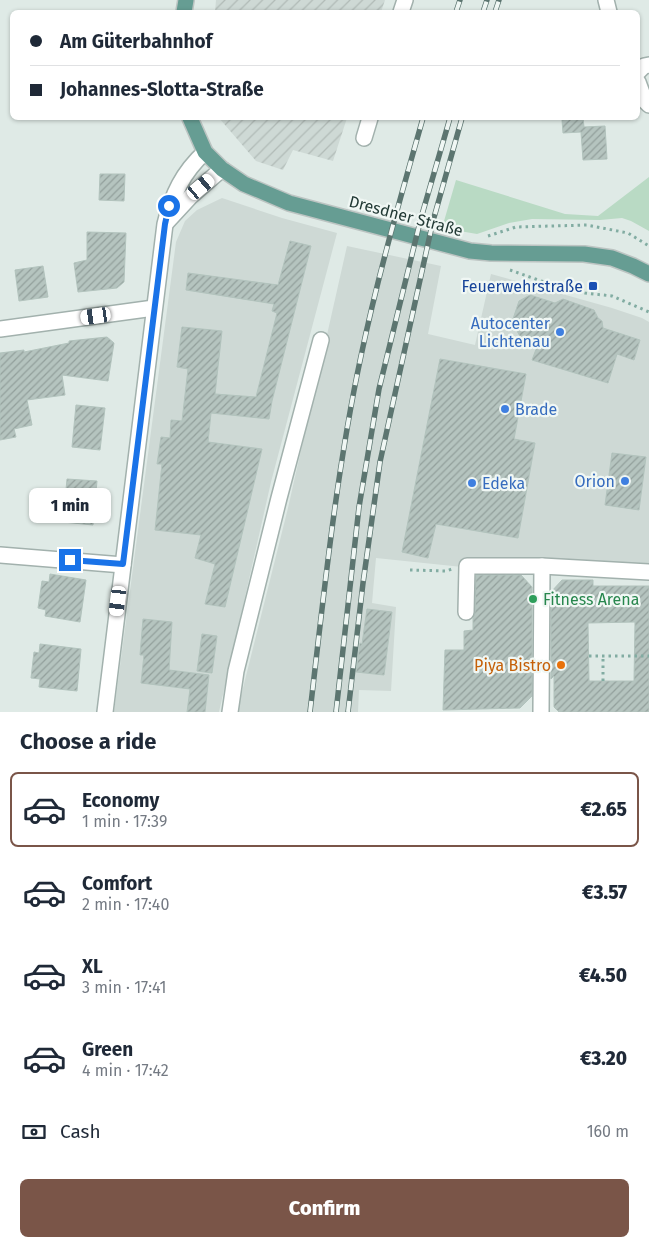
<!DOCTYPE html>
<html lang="en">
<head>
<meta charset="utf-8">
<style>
  :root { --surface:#fff; --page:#f2f2f3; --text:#1f2937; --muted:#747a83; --line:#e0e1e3; --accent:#7a5548 }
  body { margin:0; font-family:"Fira Sans",sans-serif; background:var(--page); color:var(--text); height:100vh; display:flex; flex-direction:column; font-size:19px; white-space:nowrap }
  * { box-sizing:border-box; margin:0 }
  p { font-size:16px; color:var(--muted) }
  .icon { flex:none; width:28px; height:28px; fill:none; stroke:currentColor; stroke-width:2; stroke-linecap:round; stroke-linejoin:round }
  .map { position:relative; height:712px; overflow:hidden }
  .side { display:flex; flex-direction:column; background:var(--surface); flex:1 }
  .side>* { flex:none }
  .top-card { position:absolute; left:10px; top:10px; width:630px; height:110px; border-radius:8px; box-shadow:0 1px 4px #0004; display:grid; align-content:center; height:110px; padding:0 20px; background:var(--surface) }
  .end { position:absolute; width:22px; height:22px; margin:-11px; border:6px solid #1a73e8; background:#fff; box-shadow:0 0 0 2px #fff }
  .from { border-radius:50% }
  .bubble { position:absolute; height:35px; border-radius:8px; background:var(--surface); box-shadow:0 1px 4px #0004; font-size:16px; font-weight:800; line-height:35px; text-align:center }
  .car { position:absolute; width:15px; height:30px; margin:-15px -8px; border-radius:6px; box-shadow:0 0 4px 1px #0007; background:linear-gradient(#fff 24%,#345 0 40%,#fff 0 76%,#345 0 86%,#fff 0) }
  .top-card b { display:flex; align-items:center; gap:18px; height:48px; font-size:19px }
  .top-card b+b { border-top:1px solid var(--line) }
  .top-card i { width:12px; height:12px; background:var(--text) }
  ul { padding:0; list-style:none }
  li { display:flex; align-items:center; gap:15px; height:75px; margin:0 10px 8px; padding:0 10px; border:2px solid transparent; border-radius:8px }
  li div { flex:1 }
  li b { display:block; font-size:19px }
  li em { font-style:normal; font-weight:800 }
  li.active { border-color:var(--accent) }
  li>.icon { width:45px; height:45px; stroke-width:1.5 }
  h2 { padding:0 20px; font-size:22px; line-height:60px }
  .pay { display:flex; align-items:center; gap:12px; height:55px; padding:0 20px; font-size:19px }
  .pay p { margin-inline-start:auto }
  .action { display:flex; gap:10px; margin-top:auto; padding:10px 20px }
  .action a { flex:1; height:58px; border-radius:8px; background:var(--accent); color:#fff; font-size:20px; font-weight:800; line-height:58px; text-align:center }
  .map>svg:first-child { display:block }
  .built { fill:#ced9d5 }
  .industrial { fill:url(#industrial-furrows) }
  .green { fill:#b9dac4 }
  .building { fill:url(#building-hatch); stroke:#b2c3bd; fill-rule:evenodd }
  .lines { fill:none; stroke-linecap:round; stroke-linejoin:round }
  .minor-casing { stroke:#a2b1ad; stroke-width:18 }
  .major-casing { stroke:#bcc4c2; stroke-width:18 }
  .path { stroke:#82aca2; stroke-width:3; stroke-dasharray:2.5 4; stroke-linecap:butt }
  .minor { stroke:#fff; stroke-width:15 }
  .major { stroke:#669d93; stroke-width:15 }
  .rail-casing { stroke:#5c7570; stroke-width:5.5 }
  .rail { stroke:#f0f7f4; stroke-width:4; stroke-dasharray:11; stroke-linecap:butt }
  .route { stroke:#1a73e8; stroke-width:6 }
  .transit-dot { fill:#1a4fb4; stroke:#f0f7f4; stroke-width:2 }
  .shop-dot { fill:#3f7fe0; stroke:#f0f7f4; stroke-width:2 }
  .leisure-dot { fill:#2e9e5b; stroke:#f0f7f4; stroke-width:2 }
  .food-dot { fill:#e8710a; stroke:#f0f7f4; stroke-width:2 }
  .labels { text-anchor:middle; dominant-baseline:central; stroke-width:4.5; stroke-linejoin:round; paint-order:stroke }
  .street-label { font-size:16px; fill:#213934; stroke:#f0f7f4 }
  .transit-label { font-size:16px; fill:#164399; stroke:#f0f7f4; text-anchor:end }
  .shop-label { font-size:16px; fill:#366cbe; stroke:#f0f7f4; text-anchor:end }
  .leisure-label { font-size:16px; fill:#27864d; stroke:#f0f7f4; text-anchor:start }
  .food-label { font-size:16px; fill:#c56008; stroke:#f0f7f4; text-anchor:end }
</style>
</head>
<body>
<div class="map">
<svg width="649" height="712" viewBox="0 0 649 712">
  <defs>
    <pattern id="industrial-furrows" width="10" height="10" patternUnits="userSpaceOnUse" patternTransform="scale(1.25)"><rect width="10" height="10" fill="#ced9d5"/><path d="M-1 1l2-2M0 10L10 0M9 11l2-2" fill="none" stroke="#b1bbb7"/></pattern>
    <pattern id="building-hatch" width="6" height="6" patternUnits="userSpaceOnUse" patternTransform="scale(1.25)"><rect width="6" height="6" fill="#b5c4bf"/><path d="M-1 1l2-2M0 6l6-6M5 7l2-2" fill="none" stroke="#93a09c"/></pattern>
  </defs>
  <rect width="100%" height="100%" fill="#dfeae6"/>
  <g class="built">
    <path d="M 222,198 L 282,218 L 337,233 L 271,482 L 219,712 L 114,712 L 176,242 L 185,221 L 197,210 Z"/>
    <path d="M 347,246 L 441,266 L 428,334 L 475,345 L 491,274 L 612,308 L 642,318 L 649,322 L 649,577 L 472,568 L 376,558 L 372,603 L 396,607 L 391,691 L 359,690 L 358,712 L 237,712 L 288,508 Z"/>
  </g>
  <g class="industrial">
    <path d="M 216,0 L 385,0 L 381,12 L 215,12 Z"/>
    <path d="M 219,118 L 347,118 L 333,161 L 293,150 L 283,170 L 256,161 Z"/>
  </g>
  <path class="green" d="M 649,177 L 649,231 L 631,221 L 622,218 L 600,220 L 532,219 L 509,223 L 477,234 L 442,228 L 456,180 L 565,214 L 598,216 Z"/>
  <g class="building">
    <path d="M 583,118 L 584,127 L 605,126 L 607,159 L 583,160 L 581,132 L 563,133 L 562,120 Z"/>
    <path d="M 100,174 L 125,174 L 124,201 L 99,200 Z"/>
    <path d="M 87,232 L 126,233 L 124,282 L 117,288 L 78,292 L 74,263 L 87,260 Z"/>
    <path d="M 290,241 L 311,246 L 272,401 L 269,419 L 211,413 L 208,442 L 262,449 L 225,607 L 205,604 L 215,564 L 195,558 L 201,535 L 155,530 L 162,464 L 157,464 L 161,437 L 170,438 L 171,420 L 182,421 L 188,369 L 177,367 L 182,327 L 222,331 L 215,394 L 256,397 L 277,313 L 272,311 L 274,304 L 186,290 L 188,273 L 278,285 Z"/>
    <path d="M 43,266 L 48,297 L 19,301 L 15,270 Z"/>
    <path d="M 530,295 L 555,303 L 563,299 L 594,310 L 598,318 L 602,321 L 603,328 L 640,340 L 634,360 L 617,354 L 608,383 L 532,360 L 538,344 L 521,338 L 512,322 L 519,301 Z"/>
    <path d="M 107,337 L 114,343 L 108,381 L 62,375 L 65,395 L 27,400 L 32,425 L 14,429 L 16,437 L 0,440 L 0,353 L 24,350 L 24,352 L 69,343 L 69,341 Z"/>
    <path d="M 440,359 L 526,374 L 514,439 L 535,443 L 518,538 L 436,524 L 428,558 L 402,552 Z"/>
    <path d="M 76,405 L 105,408 L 100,450 L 72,447 Z"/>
    <path d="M 612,453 L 646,457 L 639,510 L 605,505 Z"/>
    <path d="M 67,479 L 97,481 L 93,525 L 63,522 Z"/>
    <path d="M 50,574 L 86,580 L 80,622 L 45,616 L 46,610 L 38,608 L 42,581 L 49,582 Z"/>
    <path d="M 476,575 L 521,575 L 532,587 L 532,696 L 520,708 L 443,710 L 445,650 L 464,650 L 464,631 L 473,630 L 473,618 L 475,612 Z"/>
    <path d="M 562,580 L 593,580 L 593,586 L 649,586 L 649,712 L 559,712 L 554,707 L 554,676 L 551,679 L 551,592 ZM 635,622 L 634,681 L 589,681 L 588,623 Z"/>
    <path d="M 367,609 L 392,612 L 384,675 L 356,672 L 360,643 L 362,644 Z"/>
    <path d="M 143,619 L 172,622 L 169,670 L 209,675 L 205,712 L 187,712 L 190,689 L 141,683 L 144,655 L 140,655 Z"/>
    <path d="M 202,634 L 217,636 L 212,673 L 197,671 Z"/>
    <path d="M 40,644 L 81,649 L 77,691 L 39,687 L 40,679 L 31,678 L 34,652 L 39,653 Z"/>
  </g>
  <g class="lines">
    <defs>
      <g id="minor">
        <path d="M 606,0 L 609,12"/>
        <path d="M 401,12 L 405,0"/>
        <path d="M 638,72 L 644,66 L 649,65"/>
        <path d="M 638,82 L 645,101 L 649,105"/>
        <path d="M 364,138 L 370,118"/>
        <path d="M 166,223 L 191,196 L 222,169"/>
        <path d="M 0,329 L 154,308"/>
        <path d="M 0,555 L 123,565"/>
        <path d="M 466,612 L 467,566 L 542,566 L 649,572"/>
        <path d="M 105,712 L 165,224 C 172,195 183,172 205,152"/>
        <path d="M 230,712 L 236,671 L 279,498 L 321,340"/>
        <path d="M 541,712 L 542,566"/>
      </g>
      <g id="major">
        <path d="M 184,12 L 186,0"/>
        <path d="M 190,118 L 205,152 L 222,169 L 244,184 L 289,203 L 470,251 L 491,253 L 584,254 L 612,258 L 633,266 L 649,274"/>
      </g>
    </defs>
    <use href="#minor" class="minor-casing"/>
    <use href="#major" class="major-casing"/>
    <g class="path">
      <path d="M 488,236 L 516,227 L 587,225 L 628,233 L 649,246"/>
      <path d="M 510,270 L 541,281 L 585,293 L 612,296 L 649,312"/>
      <path d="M 410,570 L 446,571 L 452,569"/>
      <path d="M 589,656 L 649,656"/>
      <path d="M 603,681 L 603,656"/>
    </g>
    <use href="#minor" class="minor"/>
    <use href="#major" class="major"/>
    <defs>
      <g id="rail">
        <path d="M 456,12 L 460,0"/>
        <path d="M 483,12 L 487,0"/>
        <path d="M 495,12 L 499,0"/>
        <path d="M 310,712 C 324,593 336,473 361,356 C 378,275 401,196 423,118"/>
        <path d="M 336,712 L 359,507 L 379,389 L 421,218 L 450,118"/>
        <path d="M 348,712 L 363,583 L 380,462 L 433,221 L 462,118"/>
      </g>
    </defs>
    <use href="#rail" class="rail-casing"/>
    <use href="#rail" class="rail"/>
  </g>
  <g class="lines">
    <path class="route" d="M 70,560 L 123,564 L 165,224 L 169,206"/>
  </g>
  <rect class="transit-dot" x="588" y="281" width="10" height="10" rx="2.5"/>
  <g class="shop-dot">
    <circle cx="560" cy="332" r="5"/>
    <circle cx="505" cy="409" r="5"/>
    <circle cx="625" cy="481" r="5"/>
    <circle cx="472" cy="483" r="5"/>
  </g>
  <circle class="leisure-dot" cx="533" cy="599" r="5"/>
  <circle class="food-dot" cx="561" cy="665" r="5"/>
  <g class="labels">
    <g class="street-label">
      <text transform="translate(406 216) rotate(15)">Dresdner Straße</text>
    </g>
    <g class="transit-label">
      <text x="583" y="286">Feuerwehrstraße</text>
    </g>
    <g class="shop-label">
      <text x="550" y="323">Autocenter<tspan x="550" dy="18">Lichtenau</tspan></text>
      <text x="515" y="409" text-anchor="start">Brade</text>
      <text x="615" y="481">Orion</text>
      <text x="482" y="483" text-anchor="start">Edeka</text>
    </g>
    <g class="leisure-label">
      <text x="543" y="599">Fitness Arena</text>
    </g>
    <g class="food-label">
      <text x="551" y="665">Piya Bistro</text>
    </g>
  </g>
</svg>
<i class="end from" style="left:169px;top:206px"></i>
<i class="end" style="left:70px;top:560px"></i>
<div class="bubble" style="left:29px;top:488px;width:82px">1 min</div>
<i class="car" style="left:201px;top:187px;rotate:50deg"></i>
<i class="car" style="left:96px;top:316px;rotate:262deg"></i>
<i class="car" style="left:118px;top:601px;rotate:187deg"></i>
<div class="top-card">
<b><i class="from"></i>Am Güterbahnhof</b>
<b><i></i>Johannes-Slotta-Straße</b>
</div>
</div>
<section class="side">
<h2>Choose a ride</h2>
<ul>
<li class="active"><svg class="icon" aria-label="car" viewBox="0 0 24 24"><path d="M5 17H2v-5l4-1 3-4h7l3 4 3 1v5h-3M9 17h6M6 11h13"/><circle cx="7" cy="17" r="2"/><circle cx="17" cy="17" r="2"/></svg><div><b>Economy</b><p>1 min · 17:39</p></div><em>€2.65</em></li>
<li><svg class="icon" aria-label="car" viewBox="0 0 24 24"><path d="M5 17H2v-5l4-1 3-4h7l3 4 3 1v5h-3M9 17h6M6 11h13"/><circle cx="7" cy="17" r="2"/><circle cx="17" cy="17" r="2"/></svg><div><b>Comfort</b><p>2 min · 17:40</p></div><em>€3.57</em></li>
<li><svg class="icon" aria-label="car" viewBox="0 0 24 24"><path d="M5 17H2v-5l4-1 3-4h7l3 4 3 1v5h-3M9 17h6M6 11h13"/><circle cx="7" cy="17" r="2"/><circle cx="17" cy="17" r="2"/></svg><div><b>XL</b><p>3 min · 17:41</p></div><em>€4.50</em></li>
<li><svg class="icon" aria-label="car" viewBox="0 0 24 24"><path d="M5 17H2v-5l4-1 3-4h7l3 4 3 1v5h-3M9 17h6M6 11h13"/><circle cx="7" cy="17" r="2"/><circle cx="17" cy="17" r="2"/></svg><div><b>Green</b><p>4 min · 17:42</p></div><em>€3.20</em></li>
</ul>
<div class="pay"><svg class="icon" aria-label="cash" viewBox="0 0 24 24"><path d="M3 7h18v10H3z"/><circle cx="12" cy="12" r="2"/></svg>Cash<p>160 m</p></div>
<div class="action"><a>Confirm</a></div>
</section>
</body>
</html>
